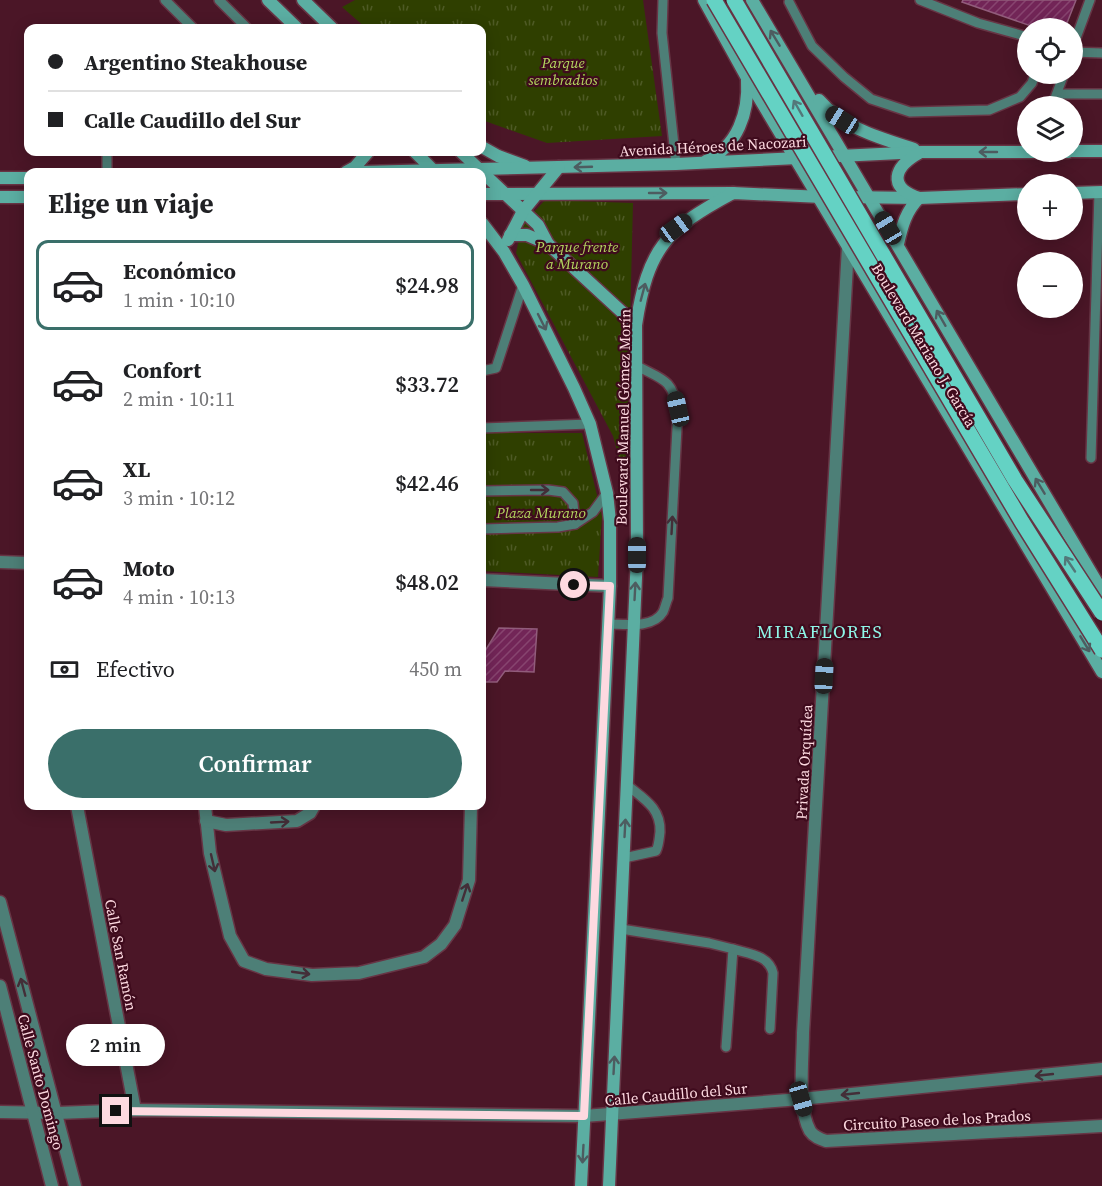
<!DOCTYPE html>
<html lang="es">
<head>
<meta charset="utf-8">
<style>
  :root { --surface:#fff; --page:#f2f2f2; --text:#202124; --muted:#757577; --line:#e0e0e0; --accent:#3a6f6a }
  body { margin:0; font-family:"Source Serif 4",serif; background:var(--page); color:var(--text); height:100vh; display:flex; flex-direction:column; font-size:22px; white-space:nowrap }
  * { box-sizing:border-box; margin:0 }
  p { font-size:20px; color:var(--muted) }
  .icon { flex:none; width:33px; height:33px; fill:none; stroke:currentColor; stroke-width:2; stroke-linecap:round; stroke-linejoin:round }
  .map { position:relative; flex:1; overflow:hidden }
  .sheet { position:absolute; left:24px; top:168px; width:462px; height:642px; display:flex; flex-direction:column; background:var(--surface); border-radius:12px; box-shadow:0 3px 15px #0003 }
  .sheet>* { flex:none }
  .banner { position:absolute; left:24px; top:24px; width:462px; height:132px; border-radius:12px; box-shadow:0 3px 15px #0003; display:grid; align-content:center; height:132px; padding:0 24px; background:var(--surface) }
  .tools { position:absolute; left:1017px; top:18px; display:grid; gap:12px }
  .tools a { display:grid; place-items:center; width:66px; height:66px; border-radius:50%; background:var(--surface); box-shadow:0 3px 15px #0003; font-size:30px }
  .end { position:absolute; width:27px; height:27px; margin:-14px; border:8px solid #fdd9e0; background:#111; box-shadow:0 0 0 3px #111 }
  .from { border-radius:50% }
  .bubble { position:absolute; height:42px; border-radius:21px; background:var(--surface); box-shadow:0 3px 15px #0003; font-size:20px; font-weight:600; line-height:42px; text-align:center }
  .car { position:absolute; width:18px; height:36px; margin:-18px -9px; border-radius:8px; box-shadow:0 0 4px 2px #0007; background:linear-gradient(#222 24%,#8ab4d8 0 40%,#222 0 76%,#8ab4d8 0 86%,#222 0) }
  .banner b { display:flex; align-items:center; gap:21px; height:57px; font-size:22px }
  .banner b+b { border-top:2px solid var(--line) }
  .banner i { width:15px; height:15px; background:var(--text) }
  ul { padding:0; list-style:none }
  li { display:flex; align-items:center; gap:18px; height:90px; margin:0 12px 9px; padding:0 12px; border:3px solid transparent; border-radius:12px }
  li div { flex:1 }
  li b { display:block; font-size:22px }
  li em { font-style:normal; font-weight:600 }
  li.active { border-color:var(--accent) }
  li>.icon { width:54px; height:54px; stroke-width:1.5 }
  h2 { padding:0 24px; font-size:27px; line-height:72px }
  .pay { display:flex; align-items:center; gap:15px; height:66px; padding:0 24px; font-size:22px }
  .pay p { margin-inline-start:auto }
  .button { display:flex; gap:12px; margin-top:auto; padding:12px 24px }
  .button a { flex:1; height:69px; border-radius:36px; background:var(--accent); color:#fff; font-size:24px; font-weight:600; line-height:69px; text-align:center }
  .map>svg:first-child { display:block }
  .park { fill:url(#park-tufts) }
  .building { fill:url(#building-hatch); stroke:#915c7b; stroke-width:1.5 }
  .lines { fill:none; stroke-linecap:round; stroke-linejoin:round }
  .service-casing { stroke:#673545; stroke-width:12 }
  .minor-casing { stroke:#673545; stroke-width:15 }
  .tertiary-casing { stroke:#673545; stroke-width:15 }
  .secondary-casing { stroke:#673545; stroke-width:15 }
  .service { stroke:#4d7f77; stroke-width:9 }
  .minor { stroke:#4d7f77; stroke-width:12 }
  .tertiary { stroke:#4d7f77; stroke-width:12 }
  .secondary { stroke:#5baea2; stroke-width:12 }
  .primary-bridge-casing { stroke:#673545; stroke-width:18; stroke-linecap:butt }
  .primary-bridge { stroke:#64d2c4; stroke-width:15 }
  .oneway { stroke:#4d5c60 }
  .oneway2 { stroke:#537879 }
  .oneway3 { stroke:#432e38 }
  .route { stroke:#fdd9e0; stroke-width:8 }
  .labels { text-anchor:middle; dominant-baseline:central; stroke-width:4.5; stroke-linejoin:round; paint-order:stroke }
  .park-label { font-size:15px; font-style:italic; fill:#b3d75f; stroke:#3f0b1d }
  .street-label { font-size:15px; fill:#fdd9e0; stroke:#3f0b1d }
  .quarter-label { font-size:18px; letter-spacing:1.5px; fill:#8ff7e8; stroke:#3f0b1d }
</style>
</head>
<body>
<div class="map">
<svg width="1102" height="1186" viewBox="0 0 1102 1186">
  <defs>
    <pattern id="park-tufts" width="24" height="20" patternUnits="userSpaceOnUse" patternTransform="scale(1.5)"><rect width="24" height="20" fill="#2f3f00"/><path d="M3 7l-1-3M5 7V3M7 7l1-3M15 17l-1-3M17 17v-4M19 17l1-3" fill="none" stroke="#4e5a25"/></pattern>
    <pattern id="building-hatch" width="6" height="6" patternUnits="userSpaceOnUse" patternTransform="scale(1.5)"><rect width="6" height="6" fill="#722557"/><path d="M-1 1l2-2M0 6l6-6M5 7l2-2" fill="none" stroke="#87446f"/></pattern>
  </defs>
  <rect width="100%" height="100%" fill="#4b1627"/>
  <g class="park">
    <path d="M 355,0 L 643,0 L 662,136 L 547,143 L 482,120 L 482,28 L 366,28 L 342,7 Z"/>
    <path d="M 545,200 L 633,203 L 626,484 L 613,436 L 516,253 L 522,225 Z"/>
    <path d="M 482,433 L 582,433 L 602,516 L 598,577 L 482,571 Z"/>
  </g>
  <g class="building">
    <path d="M 963,0 L 1076,0 L 1065,28 L 1037,28 L 962,2 Z"/>
    <path d="M 499,628 L 537,629 L 534,672 L 505,671 L 497,682 L 482,682 L 482,656 Z"/>
  </g>
  <g class="lines">
    <defs>
      <g id="service">
        <path d="M 165,0 L 193,28"/>
        <path d="M 219,0 L 247,28"/>
        <path d="M 663,0 L 662,33 L 676,164"/>
        <path d="M 920,0 L 978,23 L 1028,37"/>
        <path d="M 789,2 L 812,46 L 844,77 L 871,99 L 910,112 L 989,110 L 1020,97 L 1032,83 L 1035,74"/>
        <path d="M 1072,49 L 1090,0"/>
        <path d="M 1072,52 L 1102,53"/>
        <path d="M 1057,94 L 1102,94"/>
        <path d="M 1052,106 L 1064,74"/>
        <path d="M 107,152 L 107,172"/>
        <path d="M 482,371 L 496,368 L 523,285"/>
        <path d="M 482,428 L 590,424"/>
        <path d="M 1091,458 L 1099,192"/>
        <path d="M 482,491 L 548,490 L 563,492 L 573,503 L 575,524 L 558,527 L 482,529"/>
        <path d="M 575,524 L 593,512 L 607,493"/>
        <path d="M 608,624 C 624,624 653,629 663,612 C 665,608 666,602 668,598 L 678,409 C 671,378 663,380 637,366"/>
        <path d="M 624,858 L 656,851 C 659,845 659,839 660,832 C 661,808 644,799 627,785"/>
        <path d="M 621,929 L 709,943 L 733,949 L 726,1047"/>
        <path d="M 733,949 C 749,954 769,955 773,973 L 770,1029"/>
      </g>
      <g id="minor">
        <path d="M 848,247 L 803,1033 C 803,1060 797,1108 810,1131 C 814,1137 820,1139 826,1141 L 1102,1126"/>
        <path d="M 0,562 L 28,563"/>
        <path d="M 482,580 L 610,586"/>
        <path d="M 77,806 L 135,1110"/>
        <path d="M 205,806 L 210,853 L 230,936 L 244,961 L 266,969 L 312,975 L 359,973 L 424,957 L 441,944 L 455,925 L 469,880 L 471,806"/>
        <path d="M 206,821 L 226,825 L 297,821 L 310,813 L 314,806"/>
        <path d="M 0,1112 L 57,1113 L 135,1110 L 584,1116 L 801,1099 L 1102,1069"/>
      </g>
      <g id="tertiary">
        <path d="M 0,902 L 75,1186"/>
        <path d="M 0,986 L 52,1186"/>
      </g>
      <g id="secondary">
        <path d="M 268,0 L 297,28"/>
        <path d="M 303,0 L 332,28"/>
        <path d="M 704,0 L 746,76 L 1102,672"/>
        <path d="M 752,0 L 1102,591"/>
        <path d="M 819,100 C 843,128 880,138 914,149"/>
        <path d="M 482,147 L 498,156 L 525,166"/>
        <path d="M 1072,151 L 1102,151"/>
        <path d="M 415,152 L 435,172"/>
        <path d="M 461,152 L 538,225 L 548,244"/>
        <path d="M 706,161 C 738,146 749,112 747,80"/>
        <path d="M 346,172 L 355,167 L 368,152"/>
        <path d="M 361,172 L 676,164 L 921,152 L 1068,152"/>
        <path d="M 0,178 L 28,178"/>
        <path d="M 1072,193 L 1102,192"/>
        <path d="M 482,194 L 733,193 L 822,197"/>
        <path d="M 0,197 L 28,197"/>
        <path d="M 843,197 L 919,198 L 1028,194"/>
        <path d="M 482,223 L 504,252 L 523,285 L 574,388 L 590,424 L 607,493 L 610,521 L 610,586 L 581,1186"/>
        <path d="M 510,235 L 527,235 L 548,244 L 636,325"/>
        <path d="M 508,240 L 523,211 L 559,167"/>
        <path d="M 898,244 C 902,226 906,211 919,198 C 887,187 894,167 919,153"/>
        <path d="M 609,1186 L 637,555 L 636,325 C 648,248 666,229 733,193"/>
      </g>
    </defs>
    <use href="#service" class="service-casing"/>
    <use href="#minor" class="minor-casing"/>
    <use href="#tertiary" class="tertiary-casing"/>
    <use href="#secondary" class="secondary-casing"/>
    <use href="#service" class="service"/>
    <use href="#minor" class="minor"/>
    <use href="#tertiary" class="tertiary"/>
    <use href="#secondary" class="secondary"/>
    <defs>
      <g id="primary-bridge">
        <path d="M 714,0 L 1022,522 L 1102,650"/>
        <path d="M 734,0 L 1015,480 L 1102,613"/>
      </g>
    </defs>
    <use href="#primary-bridge" class="primary-bridge-casing"/>
    <use href="#primary-bridge" class="primary-bridge"/>
  </g>
  <defs><path id="oneway-shaft" d="M-6 0H5M1.5-3L5.5 0L1.5 3" fill="none" stroke-width="1.6" stroke-linecap="round" stroke-linejoin="round" transform="scale(1.5)"/></defs>
  <g class="oneway">
    <use href="#oneway-shaft" transform="translate(775 38) rotate(-121)"/>
    <use href="#oneway-shaft" transform="translate(988 152) rotate(-180)"/>
    <use href="#oneway-shaft" transform="translate(583 167) rotate(178)"/>
    <use href="#oneway-shaft" transform="translate(658 193)"/>
    <use href="#oneway-shaft" transform="translate(643 292) rotate(-75)"/>
    <use href="#oneway-shaft" transform="translate(941 318) rotate(-120)"/>
    <use href="#oneway-shaft" transform="translate(542 322) rotate(63)"/>
    <use href="#oneway-shaft" transform="translate(1040 486) rotate(-121)"/>
    <use href="#oneway-shaft" transform="translate(635 591) rotate(-87)"/>
    <use href="#oneway-shaft" transform="translate(1085 644) rotate(59)"/>
    <use href="#oneway-shaft" transform="translate(625 828) rotate(-87)"/>
    <use href="#oneway-shaft" transform="translate(614 1065) rotate(-87)"/>
    <use href="#oneway-shaft" transform="translate(583 1154) rotate(93)"/>
  </g>
  <g class="oneway2">
    <use href="#oneway-shaft" transform="translate(798 108) rotate(-120)"/>
    <use href="#oneway-shaft" transform="translate(1070 564) rotate(-124)"/>
  </g>
  <g class="oneway3">
    <use href="#oneway-shaft" transform="translate(540 490)"/>
    <use href="#oneway-shaft" transform="translate(672 525) rotate(-87)"/>
    <use href="#oneway-shaft" transform="translate(280 822) rotate(-3)"/>
    <use href="#oneway-shaft" transform="translate(213 863) rotate(77)"/>
    <use href="#oneway-shaft" transform="translate(465 892) rotate(-72)"/>
    <use href="#oneway-shaft" transform="translate(301 973) rotate(8)"/>
    <use href="#oneway-shaft" transform="translate(23 987) rotate(-105)"/>
    <use href="#oneway-shaft" transform="translate(1044 1075) rotate(174)"/>
    <use href="#oneway-shaft" transform="translate(850 1094) rotate(174)"/>
  </g>
  <g class="lines">
    <path class="route" d="M 116,1111 L 584,1116 L 610,586 L 574,585"/>
  </g>
  <g class="labels">
    <g class="park-label">
      <text x="563" y="62">Parque<tspan x="563" dy="17">sembradios</tspan></text>
      <text x="577" y="246">Parque frente<tspan x="577" dy="17">a Murano</tspan></text>
      <text x="541" y="512">Plaza Murano</text>
    </g>
    <g class="street-label">
      <text transform="translate(713 146) rotate(-3)">Avenida Héroes de Nacozari</text>
      <text transform="translate(924 345) rotate(59)">Boulevard Mariano J. García</text>
      <text transform="translate(623 417) rotate(-89)">Boulevard Manuel Gómez Morín</text>
      <text transform="translate(804 762) rotate(-87)">Privada Orquídea</text>
      <text transform="translate(121 955) rotate(79)">Calle San Ramón</text>
      <text transform="translate(41 1082) rotate(75)">Calle Santo Domingo</text>
      <text transform="translate(676 1094) rotate(-5)">Calle Caudillo del Sur</text>
      <text transform="translate(937 1120) rotate(-3)">Circuito Paseo de los Prados</text>
    </g>
    <g class="quarter-label">
      <text x="820" y="631">MIRAFLORES</text>
    </g>
  </g>
</svg>
<div class="tools">
<a><svg class="icon" aria-label="locate" viewBox="0 0 24 24"><circle cx="12" cy="12" r="6"/><path d="M12 2v4M12 18v4M2 12h4M18 12h4"/></svg></a>
<a><svg class="icon" aria-label="layers" viewBox="0 0 24 24"><path d="M12 4l9 5-9 5-9-5zM3 14l9 5 9-5"/></svg></a>
<a>+</a>
<a>−</a>
</div>
<i class="end from" style="left:574px;top:585px"></i>
<i class="end" style="left:116px;top:1111px"></i>
<div class="bubble" style="left:66px;top:1024px;width:99px">2 min</div>
<i class="car" style="left:842px;top:120px;rotate:302deg"></i>
<i class="car" style="left:676px;top:228px;rotate:54deg"></i>
<i class="car" style="left:888px;top:228px;rotate:329deg"></i>
<i class="car" style="left:678px;top:409px;rotate:347deg"></i>
<i class="car" style="left:637px;top:555px;rotate:0deg"></i>
<i class="car" style="left:824px;top:676px;rotate:3deg"></i>
<i class="car" style="left:801px;top:1099px;rotate:164deg"></i>
<div class="banner">
<b><i class="from"></i>Argentino Steakhouse</b>
<b><i></i>Calle Caudillo del Sur</b>
</div>
<section class="sheet">
<h2>Elige un viaje</h2>
<ul>
<li class="active"><svg class="icon" aria-label="car" viewBox="0 0 24 24"><path d="M5 17H2v-5l4-1 3-4h7l3 4 3 1v5h-3M9 17h6M6 11h13"/><circle cx="7" cy="17" r="2"/><circle cx="17" cy="17" r="2"/></svg><div><b>Económico</b><p>1 min · 10:10</p></div><em>$24.98</em></li>
<li><svg class="icon" aria-label="car" viewBox="0 0 24 24"><path d="M5 17H2v-5l4-1 3-4h7l3 4 3 1v5h-3M9 17h6M6 11h13"/><circle cx="7" cy="17" r="2"/><circle cx="17" cy="17" r="2"/></svg><div><b>Confort</b><p>2 min · 10:11</p></div><em>$33.72</em></li>
<li><svg class="icon" aria-label="car" viewBox="0 0 24 24"><path d="M5 17H2v-5l4-1 3-4h7l3 4 3 1v5h-3M9 17h6M6 11h13"/><circle cx="7" cy="17" r="2"/><circle cx="17" cy="17" r="2"/></svg><div><b>XL</b><p>3 min · 10:12</p></div><em>$42.46</em></li>
<li><svg class="icon" aria-label="car" viewBox="0 0 24 24"><path d="M5 17H2v-5l4-1 3-4h7l3 4 3 1v5h-3M9 17h6M6 11h13"/><circle cx="7" cy="17" r="2"/><circle cx="17" cy="17" r="2"/></svg><div><b>Moto</b><p>4 min · 10:13</p></div><em>$48.02</em></li>
</ul>
<div class="pay"><svg class="icon" aria-label="cash" viewBox="0 0 24 24"><path d="M3 7h18v10H3z"/><circle cx="12" cy="12" r="2"/></svg>Efectivo<p>450 m</p></div>
<div class="button"><a>Confirmar</a></div>
</section>
</div>
</body>
</html>
